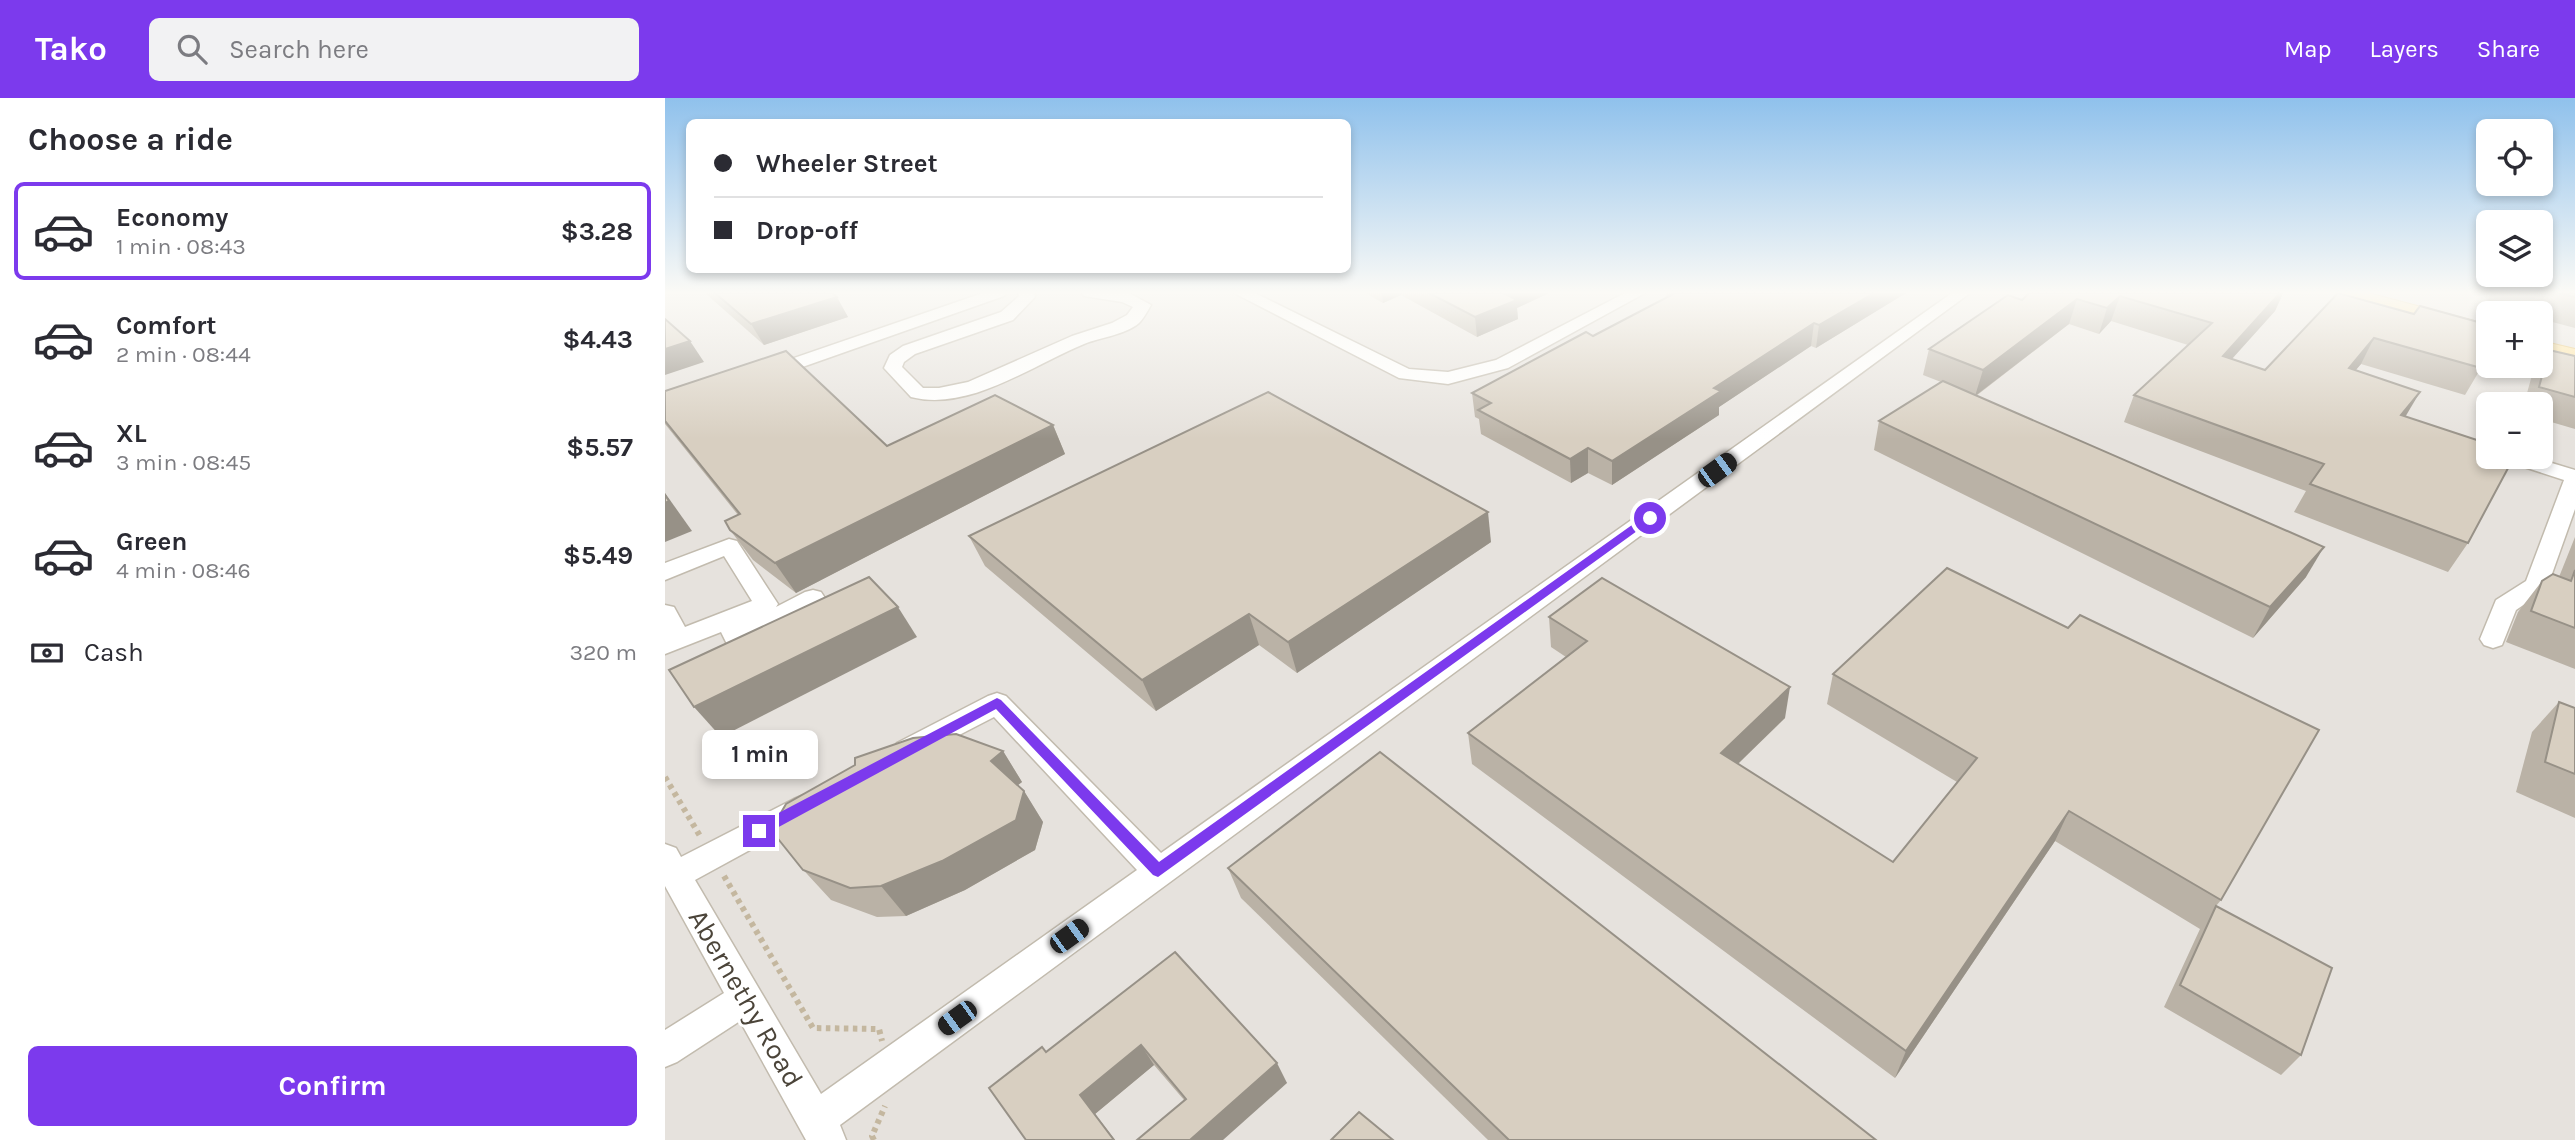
<!DOCTYPE html>
<html lang="en">
<head>
<meta charset="utf-8">
<style>
  :root { --surface:#fff; --page:#f2f2f3; --text:#2b2b33; --muted:#7c7c81; --line:#e1e1e2; --accent:#7c3aed }
  body { margin:0; font-family:Karla,sans-serif; background:var(--page); color:var(--text); height:100vh; display:flex; flex-direction:column; font-size:26px; white-space:nowrap }
  * { box-sizing:border-box; margin:0 }
  p { font-size:23px; color:var(--muted) }
  .icon { flex:none; width:38px; height:38px; fill:none; stroke:currentColor; stroke-width:2; stroke-linecap:round; stroke-linejoin:round }
  .map { position:relative; flex:1; overflow:hidden }
  .drawer { display:flex; flex-direction:column; background:var(--surface); width:665px }
  .drawer>* { flex:none }
  .banner { position:absolute; left:21px; top:21px; width:665px; height:154px; border-radius:10px; box-shadow:0 4px 10px #0003; display:grid; align-content:center; height:154px; padding:0 28px; background:var(--surface) }
  .fabs { position:absolute; left:1811px; top:21px; display:grid; gap:14px }
  .fabs a { display:grid; place-items:center; width:77px; height:77px; border-radius:10px; background:var(--surface); box-shadow:0 4px 10px #0003; font-size:35px }
  .end { position:absolute; width:32px; height:32px; margin:-16px; border:9px solid #7c3aed; background:#fff; box-shadow:0 0 0 4px #fff }
  .from { border-radius:50% }
  .bubble { position:absolute; height:49px; border-radius:10px; background:var(--surface); box-shadow:0 4px 10px #0003; font-size:23px; font-weight:700; line-height:49px; text-align:center }
  .car { position:absolute; width:21px; height:42px; margin:-21px -10px; border-radius:9px; box-shadow:0 0 5px 2px #0007; background:linear-gradient(#222 24%,#8ab4d8 0 40%,#222 0 76%,#8ab4d8 0 86%,#222 0) }
  .banner b { display:flex; align-items:center; gap:24px; height:66px; font-size:26px }
  .banner b+b { border-top:2px solid var(--line) }
  .banner i { width:18px; height:18px; background:var(--text) }
  ul { padding:0; list-style:none }
  li { display:flex; align-items:center; gap:21px; height:98px; margin:0 14px 10px; padding:0 14px; border:4px solid transparent; border-radius:10px }
  li div { flex:1 }
  li b { display:block; font-size:26px }
  li em { font-style:normal; font-weight:700 }
  li.current { border-color:var(--accent) }
  li>.icon { width:63px; height:63px; stroke-width:1.5 }
  h2 { padding:0 28px; font-size:32px; line-height:84px }
  .pay { display:flex; align-items:center; gap:18px; height:77px; padding:0 28px; font-size:26px }
  .pay p { margin-inline-start:auto }
  .action { display:flex; gap:14px; margin-top:auto; padding:14px 28px }
  .action a { flex:1; height:80px; border-radius:10px; background:var(--accent); color:#fff; font-size:28px; font-weight:700; line-height:80px; text-align:center }
  header { display:flex; align-items:center; gap:42px; box-sizing:border-box; height:98px; padding:0 35px; background:var(--accent); color:#fff }
  header strong { font-size:33px }
  nav { display:flex; gap:38px; margin-inline-start:auto; font-size:24px }
  .search { width:490px; height:63px; background:var(--page); display:flex; align-items:center; gap:18px; box-sizing:border-box; padding:0 24px; border-radius:10px; color:var(--muted); font-size:26px }
  main { display:flex; flex:1; min-height:0 }
  .map>svg:first-child { display:block }
  .industrial { fill:#e6e2dd; fill-rule:evenodd }
  .lines { fill:none; stroke-linecap:round; stroke-linejoin:round }
  .minor-casing { stroke:#c2bbae; stroke-width:3 }
  .major-casing { stroke:#e6c16a; stroke-width:2 }
  .path { stroke:#c4b79f; stroke-width:6; stroke-dasharray:4.5 4.5; stroke-linecap:butt }
  .minor { fill:#fff; fill-rule:evenodd }
  .major { fill:#ffe39c; fill-rule:evenodd }
  .wall { fill:#bab2a6 }
  .shaded-wall { fill:#979187 }
  .building { fill:#d8cfc1; stroke:#979187; stroke-width:2 }
  .route { fill:#7c3aed }
  .labels { text-anchor:middle; dominant-baseline:central; stroke-width:6; stroke-linejoin:round; paint-order:stroke }
  .near-street-label { font-size:28px; fill:#4b4439; stroke:#fff }
</style>
</head>
<body>
<header>
<strong>Tako</strong>
<div class="search"><svg class="icon" aria-label="search" viewBox="0 0 24 24"><circle cx="10" cy="10" r="6"/><path d="M15 15l6 6"/></svg>Search here</div>
<nav><a>Map</a><a>Layers</a><a>Share</a></nav>
</header>
<main>
<section class="drawer">
<h2>Choose a ride</h2>
<ul>
<li class="current"><svg class="icon" aria-label="car" viewBox="0 0 24 24"><path d="M5 17H2v-5l4-1 3-4h7l3 4 3 1v5h-3M9 17h6M6 11h13"/><circle cx="7" cy="17" r="2"/><circle cx="17" cy="17" r="2"/></svg><div><b>Economy</b><p>1 min · 08:43</p></div><em>$3.28</em></li>
<li><svg class="icon" aria-label="car" viewBox="0 0 24 24"><path d="M5 17H2v-5l4-1 3-4h7l3 4 3 1v5h-3M9 17h6M6 11h13"/><circle cx="7" cy="17" r="2"/><circle cx="17" cy="17" r="2"/></svg><div><b>Comfort</b><p>2 min · 08:44</p></div><em>$4.43</em></li>
<li><svg class="icon" aria-label="car" viewBox="0 0 24 24"><path d="M5 17H2v-5l4-1 3-4h7l3 4 3 1v5h-3M9 17h6M6 11h13"/><circle cx="7" cy="17" r="2"/><circle cx="17" cy="17" r="2"/></svg><div><b>XL</b><p>3 min · 08:45</p></div><em>$5.57</em></li>
<li><svg class="icon" aria-label="car" viewBox="0 0 24 24"><path d="M5 17H2v-5l4-1 3-4h7l3 4 3 1v5h-3M9 17h6M6 11h13"/><circle cx="7" cy="17" r="2"/><circle cx="17" cy="17" r="2"/></svg><div><b>Green</b><p>4 min · 08:46</p></div><em>$5.49</em></li>
</ul>
<div class="pay"><svg class="icon" aria-label="cash" viewBox="0 0 24 24"><path d="M3 7h18v10H3z"/><circle cx="12" cy="12" r="2"/></svg>Cash<p>320 m</p></div>
<div class="action"><a>Confirm</a></div>
</section>
<div class="map">
<svg width="1910" height="1042" viewBox="0 0 1910 1042">
  <rect width="100%" height="100%" fill="#f6f3ec"/>
  <path class="industrial" d="M 0,195 L 1910,195 L 1910,1042 L 0,1042 ZM 1824,215 L 1876,215 L 1876,268 L 1824,268 ZM 1824,306 L 1876,306 L 1876,359 L 1824,359 Z"/>
  <g class="lines">
    <defs>
      <g id="minor">
        <path d="M 318,195 L 341,195 L 339,198 L 109,279 L 97,279 L 94,275 L 97,271 Z"/>
        <path d="M 353,195 L 369,195 L 370,199 L 348,222 L 250,256 L 239,264 L 237,269 L 258,290 L 274,290 L 303,284 L 407,238 L 447,225 L 462,217 L 468,209 L 457,204 L 419,198 L 417,195 L 464,195 L 486,207 C 483,212 479,220 474,225 C 460,237 436,239 419,246 C 367,267 305,314 246,299 L 219,270 L 225,257 L 238,248 L 336,214 L 354,198 Z"/>
        <path d="M 569,195 L 590,195 L 744,271 L 783,274 L 831,262 L 960,195 L 980,195 L 843,270 L 783,286 L 734,280 Z"/>
        <path d="M 1287,195 L 1305,195 L 175,1027 L 181,1042 L 141,1042 L 75,923 L 12,964 L 0,969 L 0,932 L 59,895 L 0,788 L 0,746 L 11,750 L 16,759 L 129,701 L 139,697 L 149,701 L 154,709 L 149,717 L 30,782 L 156,996 L 472,772 L 329,619 L 242,664 L 232,661 L 228,653 L 232,645 L 323,598 L 332,595 L 341,598 L 496,755 Z"/>
        <path d="M 1867,359 L 1910,372 L 1910,411 L 1883,487 L 1879,493 L 1851,512 L 1837,547 L 1828,550 L 1819,547 L 1815,541 L 1831,502 L 1861,483 L 1899,382 L 1856,368 L 1853,364 L 1856,360 Z"/>
        <path d="M 64,441 L 72,443 L 113,506 L 111,509 L 140,494 L 148,492 L 156,494 L 160,500 L 156,506 L 80,546 L 71,549 L 62,546 L 56,534 L 0,556 L 0,507 L 9,509 L 20,529 L 87,503 L 59,458 L 0,482 L 0,465 Z"/>
      </g>
      <g id="major">
        <path d="M 1671,195 L 1703,195 L 1824,227 L 1824,240 L 1674,199 Z"/>
        <path d="M 1876,243 L 1910,251 L 1910,265 L 1876,256 Z"/>
      </g>
    </defs>
    <use href="#minor" class="minor-casing"/>
    <use href="#major" class="major-casing"/>
    <g class="path">
      <path d="M 0,679 L 35,738"/>
      <path d="M 59,778 L 148,930 L 214,931 L 217,943"/>
      <path d="M 209,1042 L 207,1038 L 220,1008"/>
    </g>
    <use href="#minor" class="minor"/>
    <use href="#major" class="major"/>
  </g>
  <g class="wall">
    <path d="M 40,195 L 167,195 L 183,219 L 99,247 Z"/>
    <path d="M 700,195 L 884,195 L 852,210 L 853,221 L 812,239 L 736,197 L 718,205 Z"/>
    <path d="M 1001,195 L 1241,195 L 1151,250 L 1146,248 L 1054,309 L 1054,317 L 947,387 L 923,375 L 906,385 L 816,336 L 814,321 L 810,319 L 807,295 L 928,238 L 1001,200 Z"/>
    <path d="M 1364,195 L 1618,195 L 1610,213 L 1567,261 L 1600,272 L 1673,195 L 1816,270 L 1800,297 L 1696,266 L 1690,272 L 1740,318 L 1803,445 L 1783,474 L 1629,414 L 1641,393 L 1459,324 L 1469,297 L 1523,247 L 1446,223 L 1434,236 L 1404,226 L 1311,298 L 1641,479 L 1588,540 L 1209,352 L 1214,323 L 1276,284 L 1258,277 L 1264,251 L 1357,202 Z"/>
    <path d="M 1827,195 L 1910,195 L 1910,230 L 1876,221 L 1876,215 L 1854,215 L 1820,206 Z"/>
    <path d="M 1884,252 L 1910,258 L 1910,331 L 1876,321 L 1876,306 L 1859,306 L 1867,277 L 1873,268 L 1876,268 L 1876,264 Z"/>
    <path d="M 0,293 L 222,348 L 388,327 L 400,356 L 131,495 L 88,462 L 65,432 L 73,417 L 0,326 Z"/>
    <path d="M 304,438 L 826,444 L 632,575 L 594,547 L 491,613 L 320,468 Z"/>
    <path d="M 1910,439 L 1910,571 L 1841,544 L 1853,514 L 1877,483 L 1894,479 Z"/>
    <path d="M 884,519 L 1120,620 L 1073,666 L 1228,764 L 1292,684 L 1162,606 L 1168,576 L 1556,802 L 1551,808 L 1636,957 L 1616,977 L 1499,909 L 1535,831 L 1390,743 L 1230,980 L 807,666 L 803,635 L 901,559 L 886,549 Z"/>
    <path d="M 1894,604 L 1910,610 L 1910,720 L 1851,694 L 1867,634 Z"/>
    <path d="M 338,653 L 357,684 L 353,687 L 359,693 L 378,724 L 370,752 L 300,792 L 241,818 L 212,819 L 166,802 L 131,764 Z"/>
    <path d="M 563,770 L 1211,1042 L 823,1042 L 576,800 Z"/>
    <path d="M 510,854 L 622,985 L 519,1002 L 489,967 L 430,1016 L 381,954 Z"/>
  </g>
  <g class="shaded-wall">
    <path d="M 717,195 L 736,195 L 736,197 L 718,205 Z"/>
    <path d="M 843,195 L 884,195 L 852,210 L 853,221 L 812,239 L 810,219 Z"/>
    <path d="M 1209,195 L 1241,195 L 1151,250 L 1154,227 Z"/>
    <path d="M 1615,195 L 1618,195 L 1610,213 L 1546,284 L 1558,258 Z"/>
    <path d="M 1455,198 L 1446,223 L 1434,236 L 1442,210 Z"/>
    <path d="M 172,199 L 183,219 L 99,247 L 86,226 Z"/>
    <path d="M 1412,201 L 1404,226 L 1310,298 L 1318,272 Z"/>
    <path d="M 1149,225 L 1146,248 L 1054,309 L 1054,317 L 947,387 L 947,363 L 1049,290 Z"/>
    <path d="M 1709,240 L 1696,266 L 1670,297 L 1684,270 Z"/>
    <path d="M 25,243 L 39,264 L 0,277 L 0,251 Z"/>
    <path d="M 1755,294 L 1739,321 L 1736,317 Z"/>
    <path d="M 388,327 L 400,356 L 131,495 L 110,465 Z"/>
    <path d="M 923,350 L 923,375 L 906,385 L 905,361 Z"/>
    <path d="M 0,395 L 27,433 L 0,444 Z"/>
    <path d="M 823,414 L 826,444 L 632,575 L 623,544 Z"/>
    <path d="M 1659,449 L 1641,479 L 1588,540 L 1605,509 Z"/>
    <path d="M 233,509 L 252,539 L 56,639 L 29,609 Z"/>
    <path d="M 584,516 L 594,547 L 491,613 L 477,582 Z"/>
    <path d="M 1125,589 L 1120,620 L 1053,685 L 1056,655 Z"/>
    <path d="M 338,653 L 357,684 L 345,693 L 326,663 Z"/>
    <path d="M 359,693 L 378,724 L 370,752 L 300,792 L 241,818 L 216,788 Z"/>
    <path d="M 1404,713 L 1390,743 L 1230,980 L 1241,953 Z"/>
    <path d="M 476,947 L 489,967 L 430,1016 L 450,1042 L 449,1042 L 415,997 Z"/>
    <path d="M 612,965 L 622,985 L 558,1042 L 525,1042 Z"/>
  </g>
  <g class="building">
    <path d="M 50,195 L 167,195 L 172,199 L 86,226 Z"/>
    <path d="M 764,195 L 843,195 L 840,196 L 852,202 L 810,219 Z"/>
    <path d="M 1010,195 L 1209,195 L 1154,227 L 1149,225 L 1049,290 L 1056,293 L 947,363 L 923,350 L 905,361 L 813,312 L 826,305 L 807,295 L 921,234 L 928,238 Z"/>
    <path d="M 1364,195 L 1615,195 L 1558,258 L 1600,272 L 1673,195 L 1749,216 L 1755,208 L 1824,227 L 1824,257 L 1816,270 L 1709,240 L 1684,270 L 1755,294 L 1736,317 L 1824,346 L 1824,359 L 1849,359 L 1803,445 L 1645,386 L 1659,366 L 1469,297 L 1547,225 L 1455,198 L 1442,210 L 1412,201 L 1318,272 L 1264,251 L 1343,197 L 1357,202 Z"/>
    <path d="M 1894,195 L 1910,195 L 1910,199 Z"/>
    <path d="M 0,221 L 25,243 L 0,251 Z"/>
    <path d="M 1884,252 L 1910,258 L 1910,299 L 1874,289 Z"/>
    <path d="M 121,253 L 222,348 L 330,297 L 388,327 L 110,465 L 65,432 L 60,423 L 75,416 L 0,323 L 0,293 Z"/>
    <path d="M 1278,283 L 1659,449 L 1605,509 L 1214,323 Z"/>
    <path d="M 603,294 L 823,414 L 623,544 L 584,516 L 477,582 L 304,438 Z"/>
    <path d="M 0,397 L 4,403 L 0,405 Z"/>
    <path d="M 1282,470 L 1403,530 L 1415,517 L 1654,632 L 1556,802 L 1404,713 L 1241,953 L 803,635 L 922,543 L 884,519 L 937,480 L 1125,589 L 1056,655 L 1228,764 L 1312,660 L 1168,576 Z"/>
    <path d="M 1910,472 L 1910,530 L 1866,513 L 1877,483 L 1888,476 L 1906,483 Z"/>
    <path d="M 204,479 L 233,509 L 29,609 L 4,572 Z"/>
    <path d="M 1894,604 L 1910,610 L 1910,676 L 1880,664 Z"/>
    <path d="M 291,636 L 338,653 L 326,663 L 359,693 L 351,722 L 277,763 L 216,788 L 185,790 L 138,772 L 106,732 L 121,706 L 190,667 L 190,660 L 248,640 Z"/>
    <path d="M 715,654 L 1211,1042 L 844,1042 L 563,770 Z"/>
    <path d="M 1551,808 L 1667,870 L 1636,957 L 1515,887 Z"/>
    <path d="M 510,854 L 612,965 L 525,1042 L 472,1042 L 521,1001 L 476,947 L 415,997 L 449,1042 L 361,1042 L 324,990 L 377,949 L 381,954 Z"/>
    <path d="M 694,1014 L 728,1042 L 666,1042 Z"/>
  </g>
  <linearGradient id="sky" x2="0" y2="1"><stop stop-color="#8fc1ec"/><stop offset="0.57" stop-color="#fbfaf6"/><stop offset="1" stop-color="#fbfaf6" stop-opacity="0"/></linearGradient>
  <rect width="1910" height="341" fill="url(#sky)"/>
  <path class="route" d="M 981,417 L 990,420 L 493,779 L 488,777 L 331,611 L 99,737 L 94,738 L 87,733 L 89,728 L 332,600 L 336,602 L 494,764 Z"/>
  <g class="labels">
    <g class="near-street-label">
      <text transform="translate(81 900) rotate(60)">Abernethy Road</text>
    </g>
  </g>
</svg>
<div class="fabs">
<a><svg class="icon" aria-label="locate" viewBox="0 0 24 24"><circle cx="12" cy="12" r="6"/><path d="M12 2v4M12 18v4M2 12h4M18 12h4"/></svg></a>
<a><svg class="icon" aria-label="layers" viewBox="0 0 24 24"><path d="M12 4l9 5-9 5-9-5zM3 14l9 5 9-5"/></svg></a>
<a>+</a>
<a>−</a>
</div>
<i class="end from" style="left:985px;top:420px"></i>
<i class="end" style="left:94px;top:733px"></i>
<div class="bubble" style="left:37px;top:632px;width:116px">1 min</div>
<i class="car" style="left:1052px;top:372px;rotate:54deg"></i>
<i class="car" style="left:404px;top:838px;rotate:54deg"></i>
<i class="car" style="left:292px;top:920px;rotate:234deg"></i>
<div class="banner">
<b><i class="from"></i>Wheeler Street</b>
<b><i></i>Drop-off</b>
</div>
</div>
</main>
</body>
</html>
